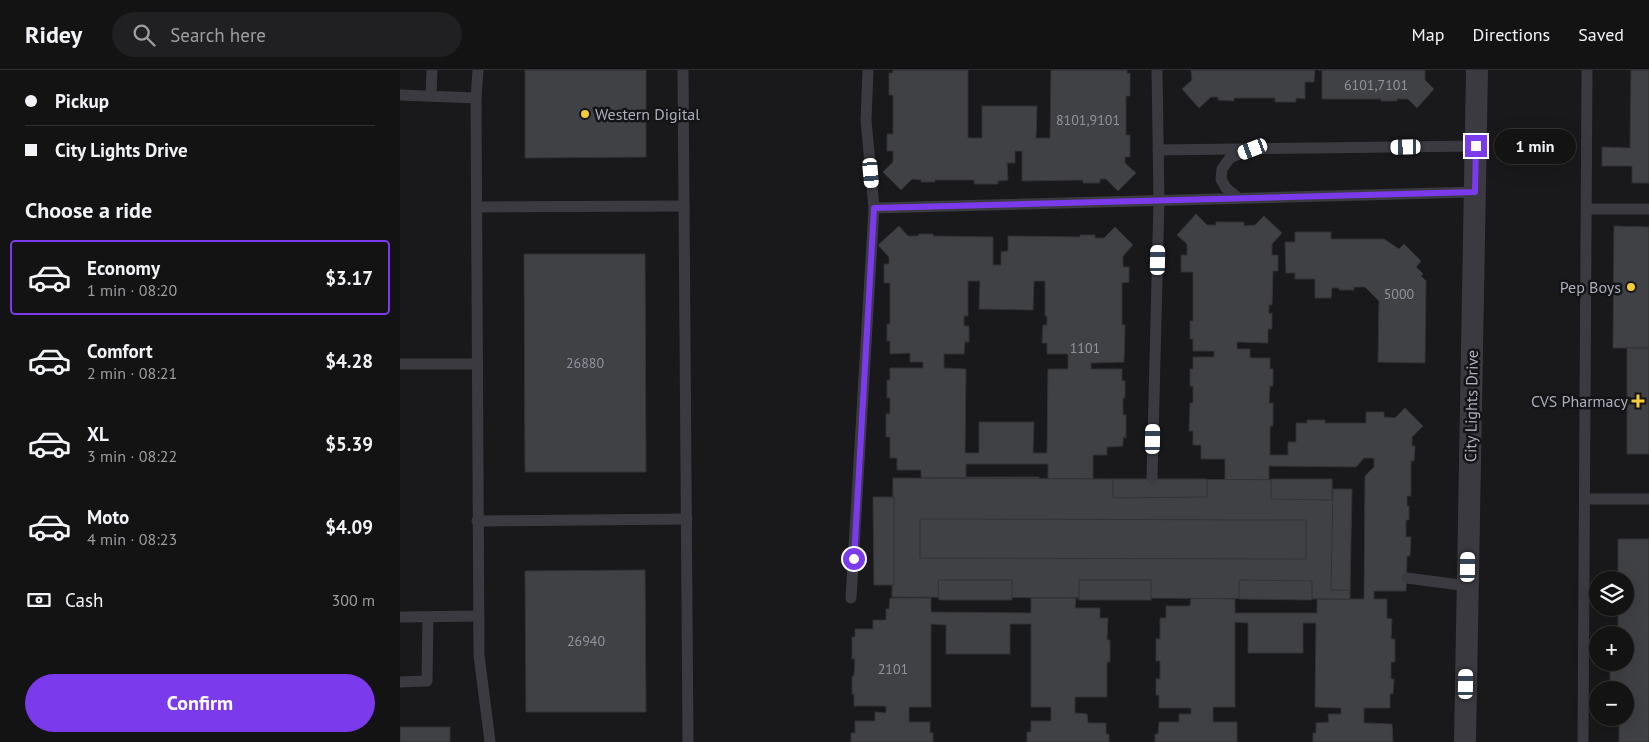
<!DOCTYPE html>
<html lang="en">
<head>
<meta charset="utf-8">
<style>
  :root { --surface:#131314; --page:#202022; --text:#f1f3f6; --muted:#9d9ea0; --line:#323234; --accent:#7c3aed }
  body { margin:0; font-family:"PT Sans",sans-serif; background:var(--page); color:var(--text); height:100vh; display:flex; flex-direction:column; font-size:19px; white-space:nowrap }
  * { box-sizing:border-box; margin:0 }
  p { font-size:16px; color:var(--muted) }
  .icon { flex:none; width:28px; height:28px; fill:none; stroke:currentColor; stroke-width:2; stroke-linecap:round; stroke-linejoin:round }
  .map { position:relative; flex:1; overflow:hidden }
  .details { display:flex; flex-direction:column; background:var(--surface); width:400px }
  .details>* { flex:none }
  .hud { display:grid; align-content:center; height:110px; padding:0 25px; background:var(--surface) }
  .buttons { position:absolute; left:1189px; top:501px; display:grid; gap:10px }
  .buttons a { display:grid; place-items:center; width:45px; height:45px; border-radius:50%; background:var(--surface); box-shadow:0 5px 20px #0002,0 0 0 1px var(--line); font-size:25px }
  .end { position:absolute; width:22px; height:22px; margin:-11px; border:6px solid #7c3aed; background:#fff; box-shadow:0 0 0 2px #fff }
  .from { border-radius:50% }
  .bubble { position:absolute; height:35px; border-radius:18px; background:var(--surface); box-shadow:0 5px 20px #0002,0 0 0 1px var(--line); font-size:16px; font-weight:800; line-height:35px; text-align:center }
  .car { position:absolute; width:15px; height:30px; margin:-15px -8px; border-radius:6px; box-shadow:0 0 4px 1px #0007; background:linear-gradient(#fff 24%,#345 0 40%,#fff 0 76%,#345 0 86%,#fff 0) }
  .hud b { display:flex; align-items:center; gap:18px; height:48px; font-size:19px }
  .hud b+b { border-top:1px solid var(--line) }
  .hud i { width:12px; height:12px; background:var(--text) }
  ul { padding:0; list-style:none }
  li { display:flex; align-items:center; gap:15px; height:75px; margin:0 10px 8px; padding:0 15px; border:2px solid transparent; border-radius:5px }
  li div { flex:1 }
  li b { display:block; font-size:19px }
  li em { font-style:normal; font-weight:800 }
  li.active { border-color:var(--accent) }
  li>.icon { width:45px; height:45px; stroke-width:1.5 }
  h2 { padding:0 25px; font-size:22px; line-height:60px }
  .pay { display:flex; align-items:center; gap:12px; height:55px; padding:0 25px; font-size:19px }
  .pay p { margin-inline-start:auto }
  .primary-button { display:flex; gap:10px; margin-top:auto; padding:10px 25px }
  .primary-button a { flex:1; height:58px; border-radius:30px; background:var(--accent); color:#fff; font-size:20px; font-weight:800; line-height:58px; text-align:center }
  header { display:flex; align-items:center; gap:30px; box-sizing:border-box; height:70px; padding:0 25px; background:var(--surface); border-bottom:1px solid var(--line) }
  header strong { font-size:24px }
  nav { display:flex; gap:28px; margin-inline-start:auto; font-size:18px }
  .search { width:350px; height:45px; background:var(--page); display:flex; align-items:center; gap:12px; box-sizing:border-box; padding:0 18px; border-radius:28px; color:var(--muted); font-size:19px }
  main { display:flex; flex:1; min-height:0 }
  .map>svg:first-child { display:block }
  .building { fill:#404145; stroke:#333337; fill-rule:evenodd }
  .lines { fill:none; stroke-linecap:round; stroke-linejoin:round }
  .lane { stroke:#3a3a40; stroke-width:11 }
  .street { stroke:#3a3a40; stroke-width:22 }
  .route { stroke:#7c3aed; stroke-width:6 }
  .poi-dot { fill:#f5cc37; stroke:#141416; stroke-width:2 }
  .labels { text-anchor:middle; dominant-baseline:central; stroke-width:5; stroke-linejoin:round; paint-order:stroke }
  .number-label { font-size:14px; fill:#90939e }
  .poi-label { font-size:16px; fill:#abaebb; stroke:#141416; text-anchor:end }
  .street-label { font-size:16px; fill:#abaebb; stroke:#141416 }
</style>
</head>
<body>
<header>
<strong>Ridey</strong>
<div class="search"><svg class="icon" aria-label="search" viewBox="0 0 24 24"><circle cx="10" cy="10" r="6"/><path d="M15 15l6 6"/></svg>Search here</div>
<nav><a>Map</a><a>Directions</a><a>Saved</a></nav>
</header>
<main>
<section class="details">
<div class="hud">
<b><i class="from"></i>Pickup</b>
<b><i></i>City Lights Drive</b>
</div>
<h2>Choose a ride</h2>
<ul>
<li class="active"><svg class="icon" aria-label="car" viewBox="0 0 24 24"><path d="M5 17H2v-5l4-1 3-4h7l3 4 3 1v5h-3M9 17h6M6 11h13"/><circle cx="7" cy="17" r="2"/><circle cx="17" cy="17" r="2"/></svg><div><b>Economy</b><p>1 min · 08:20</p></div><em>$3.17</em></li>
<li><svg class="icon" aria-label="car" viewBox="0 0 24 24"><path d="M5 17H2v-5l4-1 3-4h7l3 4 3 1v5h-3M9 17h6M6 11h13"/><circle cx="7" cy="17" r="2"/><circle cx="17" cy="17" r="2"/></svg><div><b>Comfort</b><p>2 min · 08:21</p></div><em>$4.28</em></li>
<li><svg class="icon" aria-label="car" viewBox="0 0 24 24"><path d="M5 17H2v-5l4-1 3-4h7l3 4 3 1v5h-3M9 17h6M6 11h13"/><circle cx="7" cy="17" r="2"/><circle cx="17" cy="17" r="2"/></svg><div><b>XL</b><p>3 min · 08:22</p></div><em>$5.39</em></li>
<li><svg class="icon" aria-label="car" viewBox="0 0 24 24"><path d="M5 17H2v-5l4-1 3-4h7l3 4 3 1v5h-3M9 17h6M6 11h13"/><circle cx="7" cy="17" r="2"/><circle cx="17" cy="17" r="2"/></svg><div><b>Moto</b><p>4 min · 08:23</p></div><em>$4.09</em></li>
</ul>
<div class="pay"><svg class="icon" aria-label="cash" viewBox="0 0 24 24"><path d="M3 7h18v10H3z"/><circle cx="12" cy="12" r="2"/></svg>Cash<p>300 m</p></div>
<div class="primary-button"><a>Confirm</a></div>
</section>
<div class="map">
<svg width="1249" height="672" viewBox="0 0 1249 672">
  <rect width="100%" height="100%" fill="#19191b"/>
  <g class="building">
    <path d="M 125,0 L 246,0 L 246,87 L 125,88 Z"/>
    <path d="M 493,0 L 568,0 L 568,68 L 582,68 L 582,36 L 637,36 L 636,68 L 650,68 L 651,0 L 727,0 L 727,4 L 730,3 L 730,26 L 726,26 L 726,65 L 730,65 L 730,87 L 725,87 L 725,93 L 736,103 L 718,121 L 706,109 L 700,109 L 700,113 L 683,113 L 683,110 L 622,111 L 622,81 L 615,81 L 615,93 L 607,93 L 608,110 L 598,111 L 598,114 L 574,114 L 574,110 L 535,110 L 535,112 L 521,112 L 521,110 L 512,109 L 501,120 L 483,102 L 493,92 L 493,81 L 487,81 L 487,64 L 493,64 L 493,25 L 489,25 L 489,3 L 493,3 Z"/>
    <path d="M 791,0 L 915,0 L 914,12 L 905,12 L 905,29 L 896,28 L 896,32 L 875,32 L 875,28 L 834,28 L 834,31 L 818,30 L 818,27 L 811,27 L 799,38 L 782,19 L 792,10 Z"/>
    <path d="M 918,0 L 1025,0 L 1025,10 L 1034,19 L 1017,38 L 1008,29 L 997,29 L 997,31 L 981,31 L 981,29 L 922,29 L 922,0 Z"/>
    <path d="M 1231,0 L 1249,0 L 1249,113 L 1232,113 L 1232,96 L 1202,96 L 1202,77 L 1230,78 Z"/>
    <path d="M 796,144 L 807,155 L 816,155 L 816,152 L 844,152 L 844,156 L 855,155 L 864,146 L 882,163 L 872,174 L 872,185 L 878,185 L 878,201 L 873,201 L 872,235 L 869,235 L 869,244 L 872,243 L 872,259 L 868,259 L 868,273 L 837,272 L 837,279 L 850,279 L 850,288 L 870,288 L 870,299 L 873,299 L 873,316 L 870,316 L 869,333 L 873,333 L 873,356 L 870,356 L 870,385 L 888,385 L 888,372 L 896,372 L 896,353 L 907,353 L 907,350 L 925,350 L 925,353 L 966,353 L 966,342 L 984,342 L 984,347 L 995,348 L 1005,338 L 1023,356 L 1012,367 L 1012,376 L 1015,376 L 1014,391 L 1011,391 L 1011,426 L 1007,426 L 1007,436 L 1009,436 L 1009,450 L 1006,450 L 1006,467 L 1011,467 L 1010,486 L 1007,486 L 1006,521 L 974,521 L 974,529 L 987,529 L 987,548 L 992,549 L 991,569 L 995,569 L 995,592 L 991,592 L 991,609 L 994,609 L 993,624 L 990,624 L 990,638 L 964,638 L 964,653 L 992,654 L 993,672 L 913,672 L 913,663 L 916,663 L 916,653 L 929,652 L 928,644 L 941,644 L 941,638 L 915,637 L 916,553 L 903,553 L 903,583 L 848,583 L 848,553 L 835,552 L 835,637 L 813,637 L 813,652 L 837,652 L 837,672 L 755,672 L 755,664 L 758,664 L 759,652 L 779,652 L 779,644 L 791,644 L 791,638 L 759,638 L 759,625 L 756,625 L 756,609 L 760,609 L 760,591 L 756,591 L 756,569 L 760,569 L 760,548 L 766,548 L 766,536 L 790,536 L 791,528 L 835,529 L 835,543 L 917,543 L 917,529 L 964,529 L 965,406 L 974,397 L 974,388 L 964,388 L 956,397 L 869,396 L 869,410 L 825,410 L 825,389 L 801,389 L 801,375 L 793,375 L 793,361 L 789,361 L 790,333 L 793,333 L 793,316 L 790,316 L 790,299 L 793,299 L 793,287 L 814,287 L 814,281 L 793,281 L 793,269 L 790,269 L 790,251 L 793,251 L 793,202 L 781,202 L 781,185 L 787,185 L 787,174 L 777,165 Z"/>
    <path d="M 499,156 L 508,166 L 518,166 L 519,164 L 533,164 L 533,166 L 593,167 L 593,195 L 601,195 L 601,182 L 608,181 L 608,166 L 680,167 L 680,165 L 695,165 L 695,168 L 704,168 L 715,157 L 733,175 L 723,186 L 723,197 L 729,197 L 729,212 L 722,213 L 722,255 L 725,255 L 724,292 L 691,293 L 691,299 L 722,299 L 722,311 L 725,311 L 725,328 L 723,328 L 723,345 L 726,345 L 726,368 L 723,367 L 723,376 L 707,377 L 707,385 L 693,385 L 693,409 L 648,409 L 648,394 L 566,394 L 566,408 L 521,408 L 521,400 L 497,400 L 497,388 L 490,388 L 490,367 L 486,367 L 486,344 L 490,344 L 490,328 L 487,328 L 487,310 L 490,310 L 490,298 L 523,298 L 523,292 L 510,292 L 510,283 L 490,284 L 490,271 L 487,271 L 487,254 L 490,254 L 490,213 L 484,213 L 484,194 L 489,194 L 489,187 L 478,175 ZM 568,211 L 580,211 L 579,239 L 633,240 L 634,211 L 645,211 L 645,246 L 647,246 L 647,255 L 643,255 L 642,273 L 647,273 L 647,284 L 668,284 L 668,299 L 648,299 L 647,383 L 633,383 L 634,352 L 579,352 L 579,383 L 565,383 L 566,299 L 544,298 L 544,284 L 564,284 L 565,272 L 569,272 L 569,256 L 564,256 L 564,246 L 568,246 Z"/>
    <path d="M 1214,156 L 1249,157 L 1249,278 L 1213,278 Z"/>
    <path d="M 895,162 L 931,162 L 931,169 L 984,169 L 999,179 L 1004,174 L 1021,191 L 1016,197 L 1023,204 L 1021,206 L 1026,211 L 1025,293 L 978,292 L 979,231 L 965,217 L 954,217 L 954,220 L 939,220 L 939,218 L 932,218 L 931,228 L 915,228 L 915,209 L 895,209 L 895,203 L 886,203 L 885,172 L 895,172 Z"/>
    <path d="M 124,184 L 245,184 L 246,402 L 125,402 Z"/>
    <rect x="1227" y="278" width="22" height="106"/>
    <rect x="566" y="407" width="73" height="20"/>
    <path d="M 493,408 L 932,410 L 932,420 L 950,420 L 950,529 L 492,527 Z"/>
    <path d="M 713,409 L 807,409 L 807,427 L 713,428 Z"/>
    <path d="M 871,409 L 932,409 L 932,430 L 871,429 Z"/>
    <path d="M 933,419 L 952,419 L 950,520 L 931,520 Z"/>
    <path d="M 473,427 L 494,427 L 494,515 L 474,515 Z"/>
    <path d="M 520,449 L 906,450 L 906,489 L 520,488 Z"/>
    <path d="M 1218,469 L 1249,469 L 1249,672 L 1219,672 L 1219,648 L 1225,648 L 1225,620 L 1210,620 L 1210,592 L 1225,592 L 1225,565 L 1218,565 L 1218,538 L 1225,538 L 1225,510 L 1218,510 Z"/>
    <path d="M 245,500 L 246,642 L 126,642 L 125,501 Z"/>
    <path d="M 538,510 L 612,510 L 612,530 L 539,530 Z"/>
    <rect x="679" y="510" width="72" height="20"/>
    <path d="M 839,510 L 912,511 L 912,530 L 839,529 Z"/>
    <path d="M 490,528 L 531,528 L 531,542 L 631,543 L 631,528 L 676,528 L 675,538 L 700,538 L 700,548 L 708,548 L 707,570 L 710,570 L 710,592 L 707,592 L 707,627 L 675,627 L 675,643 L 687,644 L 688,653 L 706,653 L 706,664 L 709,664 L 709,672 L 627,672 L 627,662 L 631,662 L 631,651 L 651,651 L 651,637 L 631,637 L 631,554 L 610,554 L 610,584 L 546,584 L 546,555 L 531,554 L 531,637 L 509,637 L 509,652 L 530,652 L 530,663 L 533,663 L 533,672 L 451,672 L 451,663 L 455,663 L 455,651 L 475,651 L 475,642 L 486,643 L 486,636 L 454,636 L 454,624 L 452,624 L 452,606 L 454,606 L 455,589 L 452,589 L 452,567 L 455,567 L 455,559 L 473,559 L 473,550 L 486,550 L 486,539 L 489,539 Z"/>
    <rect x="1195" y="569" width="3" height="22"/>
    <rect x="0" y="657" width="50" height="15"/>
  </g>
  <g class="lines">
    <g class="lane">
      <path d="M 78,0 L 76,28 L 79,585 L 90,672"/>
      <path d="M 283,0 L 288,672"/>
      <path d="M 468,0 L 466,50 L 474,138 L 1075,122"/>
      <path d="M 0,25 L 76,28"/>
      <path d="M 31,26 L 32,0"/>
      <path d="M 758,80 L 1076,76"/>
      <path d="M 838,128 L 826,118 L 821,109 L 822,99 L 830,88 L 844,82"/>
      <path d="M 77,137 L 284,136"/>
      <path d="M 1187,139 L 1249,139"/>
      <path d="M 0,294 L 77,294"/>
      <path d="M 752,409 L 759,130 L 757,0"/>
      <path d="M 1185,429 L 1249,429"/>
      <path d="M 77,451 L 287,449"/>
      <path d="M 1007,508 L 1068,516"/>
      <path d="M 451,528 L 474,138"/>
      <path d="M 0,547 L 79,546"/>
      <path d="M 0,612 L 27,611 L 28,547"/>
      <path d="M 1183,672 L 1187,0"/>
    </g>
    <path class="street" d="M 1065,672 L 1077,0"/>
  </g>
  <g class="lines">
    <path class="route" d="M 454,489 L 474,138 L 1075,122 L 1076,76"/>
  </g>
  <g class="poi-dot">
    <circle cx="185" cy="44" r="5"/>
    <circle cx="1231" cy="217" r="5"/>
    <path d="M1235.5 323.5h5v5h5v5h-5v5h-5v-5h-5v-5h5z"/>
  </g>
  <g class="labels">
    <g class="number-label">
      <text x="976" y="15">6101,7101</text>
      <text x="688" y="50">8101,9101</text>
      <text x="999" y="224">5000</text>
      <text x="685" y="278">1101</text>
      <text x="185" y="293">26880</text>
      <text x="186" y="571">26940</text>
      <text x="493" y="599">2101</text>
    </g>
    <g class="poi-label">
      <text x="195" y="44" text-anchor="start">Western Digital</text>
      <text x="1221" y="217">Pep Boys</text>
      <text x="1228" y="331">CVS Pharmacy</text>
    </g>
    <g class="street-label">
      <text transform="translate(1071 336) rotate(-89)">City Lights Drive</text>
    </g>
  </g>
</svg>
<div class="buttons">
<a><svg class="icon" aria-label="layers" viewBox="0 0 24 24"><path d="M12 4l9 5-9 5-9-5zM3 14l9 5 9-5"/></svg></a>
<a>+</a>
<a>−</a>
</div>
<i class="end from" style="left:454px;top:489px"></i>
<i class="end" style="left:1076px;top:76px"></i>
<div class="bubble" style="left:1094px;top:59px;width:82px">1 min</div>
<i class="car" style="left:1006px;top:77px;rotate:269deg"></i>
<i class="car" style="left:853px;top:79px;rotate:249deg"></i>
<i class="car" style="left:471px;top:103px;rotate:175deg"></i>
<i class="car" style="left:758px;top:190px;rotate:1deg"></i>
<i class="car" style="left:753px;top:369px;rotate:1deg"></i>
<i class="car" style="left:1068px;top:497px;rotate:1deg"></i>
<i class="car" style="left:1066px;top:614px;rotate:1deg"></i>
</div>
</main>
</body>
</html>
